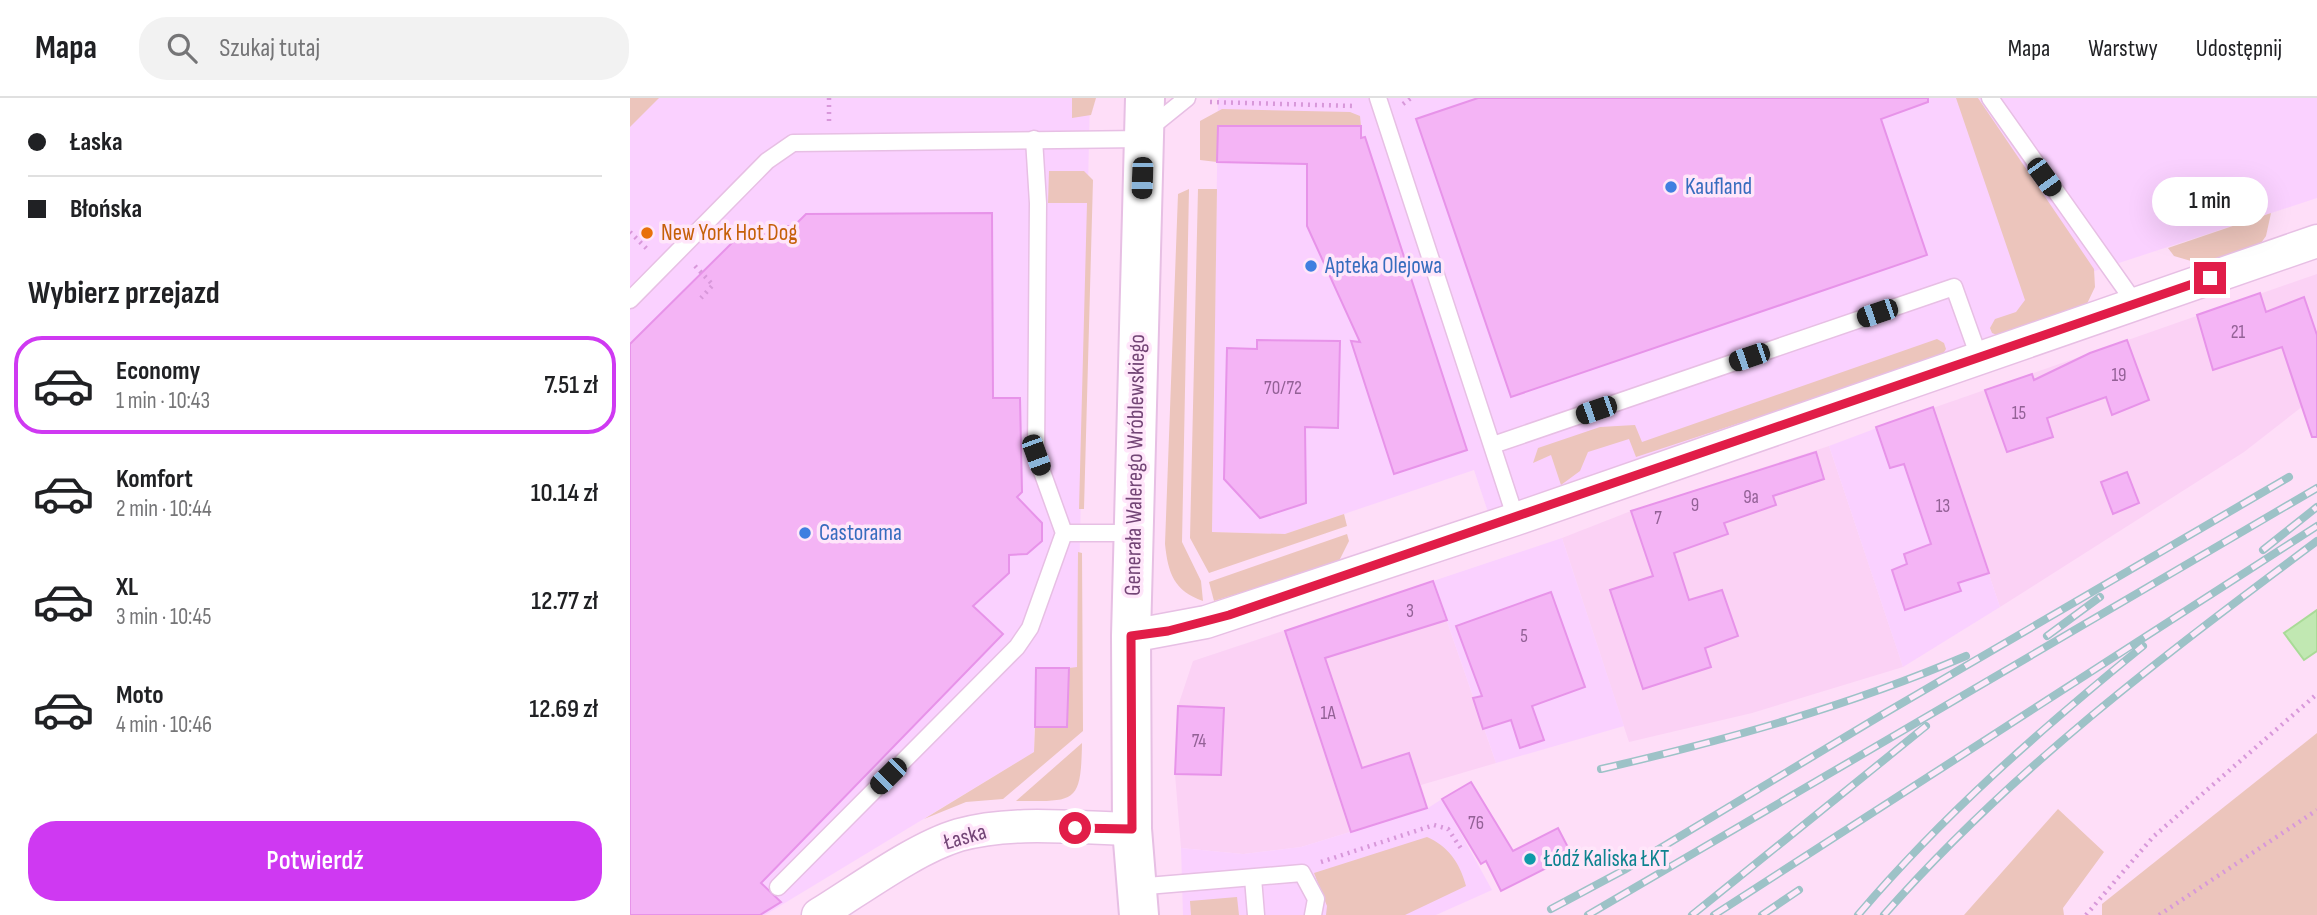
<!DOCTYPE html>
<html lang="pl">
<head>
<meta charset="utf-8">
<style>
  :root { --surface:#fff; --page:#f2f2f2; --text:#202124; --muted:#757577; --line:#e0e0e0; --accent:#cf39f2 }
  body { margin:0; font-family:"Sofia Sans Condensed",sans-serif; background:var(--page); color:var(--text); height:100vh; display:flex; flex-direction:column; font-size:26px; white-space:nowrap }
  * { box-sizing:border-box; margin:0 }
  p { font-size:23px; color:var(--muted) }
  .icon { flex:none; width:38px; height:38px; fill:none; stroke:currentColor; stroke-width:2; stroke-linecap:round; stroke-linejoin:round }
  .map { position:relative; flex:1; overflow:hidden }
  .side { display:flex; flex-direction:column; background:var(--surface); width:630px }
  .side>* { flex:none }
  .hud { display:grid; align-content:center; height:154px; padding:0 28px; background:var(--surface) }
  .end { position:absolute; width:32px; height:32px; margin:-16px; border:9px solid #e11d48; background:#fff; box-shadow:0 0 0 4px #fff }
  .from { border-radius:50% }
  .bubble { position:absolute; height:49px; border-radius:24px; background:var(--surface); box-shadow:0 7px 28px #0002; font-size:23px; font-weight:600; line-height:49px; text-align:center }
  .car { position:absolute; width:21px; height:42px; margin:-21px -10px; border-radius:9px; box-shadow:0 0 5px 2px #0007; background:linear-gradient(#222 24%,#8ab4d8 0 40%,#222 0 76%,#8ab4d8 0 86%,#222 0) }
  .hud b { display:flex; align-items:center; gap:24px; height:66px; font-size:26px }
  .hud b+b { border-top:2px solid var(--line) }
  .hud i { width:18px; height:18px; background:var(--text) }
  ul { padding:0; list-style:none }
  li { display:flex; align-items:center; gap:21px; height:98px; margin:0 14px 10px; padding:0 14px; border:4px solid transparent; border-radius:28px }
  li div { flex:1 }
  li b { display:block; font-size:26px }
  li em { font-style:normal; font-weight:600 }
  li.on { border-color:var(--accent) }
  li>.icon { width:63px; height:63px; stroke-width:1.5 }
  h2 { padding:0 28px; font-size:32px; line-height:84px }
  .primary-button { display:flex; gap:14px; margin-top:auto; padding:14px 28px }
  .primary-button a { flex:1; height:80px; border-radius:28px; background:var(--accent); color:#fff; font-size:28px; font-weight:600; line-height:80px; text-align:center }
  header { display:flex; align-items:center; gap:42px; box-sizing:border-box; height:98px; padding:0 35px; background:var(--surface); border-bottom:2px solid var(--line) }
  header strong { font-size:33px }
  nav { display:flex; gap:38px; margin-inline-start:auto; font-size:24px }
  .search { width:490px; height:63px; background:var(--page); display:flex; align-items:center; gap:18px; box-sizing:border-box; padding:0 24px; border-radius:28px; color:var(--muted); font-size:26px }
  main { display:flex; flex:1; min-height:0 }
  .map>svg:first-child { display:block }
  .residential { fill:#fbd2f5 }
  .commercial { fill:#fad1ff }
  .green { fill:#ecc5bc }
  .water { fill:#c1e8b2; stroke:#a9db97; stroke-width:2 }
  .building { fill:#f4b4f5; stroke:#e793e9; stroke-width:2 }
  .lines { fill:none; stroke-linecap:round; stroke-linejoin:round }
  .service-casing { stroke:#e7bfe4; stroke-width:19 }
  .minor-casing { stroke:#e7bfe4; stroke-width:35 }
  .tertiary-casing { stroke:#e7bfe4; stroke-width:42 }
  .path { stroke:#d898da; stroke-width:4.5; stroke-dasharray:2 5; stroke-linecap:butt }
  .service { stroke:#fff; stroke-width:16 }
  .minor { stroke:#fff; stroke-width:32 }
  .tertiary { stroke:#fff; stroke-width:38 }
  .rail-casing { stroke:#9dc2c7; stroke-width:8 }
  .rail { stroke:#ffe6fa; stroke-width:5; stroke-dasharray:16; stroke-linecap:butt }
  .route { stroke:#e11d48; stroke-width:9 }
  .shop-dot { fill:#3f7fe0; stroke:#ffe6fa; stroke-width:2.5 }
  .food-dot { fill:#e8710a; stroke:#ffe6fa; stroke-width:2.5 }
  .culture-dot { fill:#0f9aa8; stroke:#ffe6fa; stroke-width:2.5 }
  .labels { text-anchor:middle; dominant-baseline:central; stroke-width:7; stroke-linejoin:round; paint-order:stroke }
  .number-label { font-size:19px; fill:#936196 }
  .shop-label { font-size:23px; fill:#366cbe; stroke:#ffe6fa; text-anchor:start }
  .food-label { font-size:23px; fill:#c56008; stroke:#ffe6fa; text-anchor:start }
  .street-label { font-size:23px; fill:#734576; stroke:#ffe6fa }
  .culture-label { font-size:23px; fill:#0d838f; stroke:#ffe6fa; text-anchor:start }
</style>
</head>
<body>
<header>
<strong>Mapa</strong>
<div class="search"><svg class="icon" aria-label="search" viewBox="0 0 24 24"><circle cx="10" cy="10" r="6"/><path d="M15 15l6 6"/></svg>Szukaj tutaj</div>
<nav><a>Mapa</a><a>Warstwy</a><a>Udostępnij</a></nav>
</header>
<main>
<section class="side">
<div class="hud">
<b><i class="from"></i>Łaska</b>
<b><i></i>Błońska</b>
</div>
<h2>Wybierz przejazd</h2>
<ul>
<li class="on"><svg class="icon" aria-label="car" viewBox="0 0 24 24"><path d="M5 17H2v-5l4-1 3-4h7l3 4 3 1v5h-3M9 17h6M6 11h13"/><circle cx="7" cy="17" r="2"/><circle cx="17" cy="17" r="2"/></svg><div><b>Economy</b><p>1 min · 10:43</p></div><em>7.51 zł</em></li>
<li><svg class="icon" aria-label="car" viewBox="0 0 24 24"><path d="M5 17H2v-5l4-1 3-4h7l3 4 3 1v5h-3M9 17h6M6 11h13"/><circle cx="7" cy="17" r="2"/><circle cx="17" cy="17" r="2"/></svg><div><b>Komfort</b><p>2 min · 10:44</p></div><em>10.14 zł</em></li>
<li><svg class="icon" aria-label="car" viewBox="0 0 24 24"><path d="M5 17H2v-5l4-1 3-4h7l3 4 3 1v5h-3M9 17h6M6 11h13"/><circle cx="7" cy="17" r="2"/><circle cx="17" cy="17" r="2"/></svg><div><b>XL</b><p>3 min · 10:45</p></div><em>12.77 zł</em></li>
<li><svg class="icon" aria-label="car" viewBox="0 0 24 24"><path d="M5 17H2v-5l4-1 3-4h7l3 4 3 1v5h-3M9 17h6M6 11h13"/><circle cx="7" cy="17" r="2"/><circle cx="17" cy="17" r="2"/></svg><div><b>Moto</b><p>4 min · 10:46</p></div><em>12.69 zł</em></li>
</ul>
<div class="primary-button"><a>Potwierdź</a></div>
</section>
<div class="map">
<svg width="1687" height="817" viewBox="0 0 1687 817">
  <rect width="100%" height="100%" fill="#fedef8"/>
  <g class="residential">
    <path d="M 1687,176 L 1687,297 L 1614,354 L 1370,509 L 1303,310 Z"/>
    <path d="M 1199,348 L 1273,569 L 1122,615 L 999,644 L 932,440 L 1001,413 Z"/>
    <path d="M 803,483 L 866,665 L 791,687 L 798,710 L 671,749 L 613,756 L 551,750 L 545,676 L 548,608 L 563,563 Z"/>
  </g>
  <g class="commercial">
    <path d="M 0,0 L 460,0 L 447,570 L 406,570 L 404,654 L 135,817 L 0,817 Z"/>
    <path d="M 588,0 L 1687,0 L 1687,100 L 1434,183 L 1448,212 L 858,414 L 844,372 L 655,436 L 582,434 Z"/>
    <path d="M 1303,309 L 1370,509 L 1273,569 L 1199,348 Z"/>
    <path d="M 932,440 L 994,628 L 866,665 L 803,483 Z"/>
    <path d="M 812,701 L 862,792 L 806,817 L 553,817 L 551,750 L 613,756 L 671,749 L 798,710 Z"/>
  </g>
  <g class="green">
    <path d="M 0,0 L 29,0 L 0,29 Z"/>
    <path d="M 442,0 L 466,0 L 461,17 L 442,20 Z"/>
    <path d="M 1326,0 L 1348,0 L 1464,171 L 1465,189 L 1455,210 L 1372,239 L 1362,235 L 1360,230 L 1365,221 L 1386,214 L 1395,202 Z"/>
    <path d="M 592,11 L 720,14 L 730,18 L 731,28 L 588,28 L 587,64 L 570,62 L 570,23 Z"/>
    <path d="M 419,73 L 454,73 L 463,82 L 454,411 L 449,411 L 457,105 L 418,105 Z"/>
    <path d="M 559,91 L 552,444 L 571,483 L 573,503 C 544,493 538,475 535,446 L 548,96 Z"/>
    <path d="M 568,91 L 587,91 L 582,434 L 655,436 L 714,416 L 717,428 L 579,475 L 560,440 Z"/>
    <path d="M 1641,115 L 1636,138 L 1626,152 L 1578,168 L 1544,158 L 1538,150 Z"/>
    <path d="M 1307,241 L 1314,245 L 1316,251 L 1311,259 L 1006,359 L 999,341 L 958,354 L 950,373 L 931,387 L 921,357 L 903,365 L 908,350 L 970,329 L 1005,327 L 1012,344 Z"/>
    <path d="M 717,436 L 719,443 L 708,465 L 584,503 L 579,484 Z"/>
    <path d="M 448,454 L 452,455 L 453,633 L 373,701 L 336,704 L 294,721 L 404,654 L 405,629 L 437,629 L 439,570 L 447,569 Z"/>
    <path d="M 1687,635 L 1687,817 L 1472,817 L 1472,806 Z"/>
    <path d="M 452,645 C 451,707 445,703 386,703 Z"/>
    <path d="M 1428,711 L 1474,754 L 1433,810 L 1434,817 L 1334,817 Z"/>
    <path d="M 797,739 C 818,748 830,765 836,788 L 775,817 L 696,817 L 697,808 L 684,775 Z"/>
    <path d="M 607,799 L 609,817 L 561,817 L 560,803 Z"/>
  </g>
  <path class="water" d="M 1687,512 L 1687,553 L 1674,562 L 1654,535 Z"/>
  <g class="building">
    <path d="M 848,0 L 1298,0 L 1298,4 L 1251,21 L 1297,157 L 881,299 L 786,21 Z"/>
    <path d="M 588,28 L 731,28 L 731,40 L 735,39 L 837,352 L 764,376 L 721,243 L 730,244 L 677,128 L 677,66 L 587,64 Z"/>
    <path d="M 362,115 L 363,300 L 390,300 L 392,394 L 387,399 L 412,425 L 412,443 L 397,456 L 379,457 L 379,475 L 343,508 L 373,536 L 131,785 L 151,804 L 130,817 L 0,817 L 0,246 L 119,128 L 164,128 L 176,116 Z"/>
    <path d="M 1630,195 L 1636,214 L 1674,199 L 1687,237 L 1687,339 L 1682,339 L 1652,249 L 1583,272 L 1567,217 Z"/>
    <path d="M 627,242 L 710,243 L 708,330 L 675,329 L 676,405 L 630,420 L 594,381 L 597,250 L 627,251 Z"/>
    <path d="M 1497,242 L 1519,302 L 1482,317 L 1476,299 L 1417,320 L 1423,339 L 1377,354 L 1355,292 L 1402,276 L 1404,282 L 1460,255 Z"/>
    <path d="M 1303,309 L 1359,475 L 1328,485 L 1331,493 L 1275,512 L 1262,472 L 1277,466 L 1274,456 L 1301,446 L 1274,366 L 1260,370 L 1246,329 Z"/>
    <path d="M 1186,354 L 1194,381 L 1143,398 L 1146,407 L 1094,425 L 1098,436 L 1044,455 L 1059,502 L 1092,492 L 1108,538 L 1075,550 L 1081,569 L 1013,591 L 980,492 L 1023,478 L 1001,413 Z"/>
    <path d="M 1497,374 L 1509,405 L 1483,416 L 1471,384 Z"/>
    <path d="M 803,483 L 817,522 L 695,560 L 732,670 L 779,655 L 797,710 L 721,734 L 655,533 Z"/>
    <path d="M 921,494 L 955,589 L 902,608 L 914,642 L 890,650 L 881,622 L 853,631 L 843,600 L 852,598 L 826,528 Z"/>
    <path d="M 406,570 L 439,570 L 437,629 L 405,629 Z"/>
    <path d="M 548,608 L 594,610 L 591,677 L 545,676 Z"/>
    <path d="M 841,684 L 883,753 L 928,730 L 942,757 L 871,793 L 856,763 L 851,766 L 812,701 Z"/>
  </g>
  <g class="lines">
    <defs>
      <g id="service">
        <path d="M 748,0 L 886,421"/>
        <path d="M 1360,0 L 1505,205"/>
        <path d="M 0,202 L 137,63 L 163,45 L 513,41 L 526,25 L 557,0"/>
        <path d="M 863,347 L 1324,189 L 1349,259"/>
        <path d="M 434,435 L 502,435"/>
        <path d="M 623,780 L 626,817"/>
        <path d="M 148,789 L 387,549 L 400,530 L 434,435 L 406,357 L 408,105 L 404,41"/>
        <path d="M 505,789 L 672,775 L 686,801 L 683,817"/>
      </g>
      <g id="minor">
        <path d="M 501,538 L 576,524 L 886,421 L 1687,143"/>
        <path d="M 188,817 C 229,792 285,750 329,737 C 383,722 446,730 502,731"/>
      </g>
      <path id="tertiary" d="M 509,817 L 502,731 L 501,538 L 515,0"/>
    </defs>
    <use href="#service" class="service-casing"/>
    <use href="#minor" class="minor-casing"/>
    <use href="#tertiary" class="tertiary-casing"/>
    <g class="path">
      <path d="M 199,0 L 199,23"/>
      <path d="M 580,4 L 725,8"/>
      <path d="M 773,6 L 781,0"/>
      <path d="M 0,134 L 17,151"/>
      <path d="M 65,168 L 83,187 L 71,200"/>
      <path d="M 691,764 L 804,727 L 818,731 L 832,752"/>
      <path d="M 1456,817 L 1523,739 L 1687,596"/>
      <path d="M 1529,817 L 1687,712"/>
    </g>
    <use href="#service" class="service"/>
    <use href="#minor" class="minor"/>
    <use href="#tertiary" class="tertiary"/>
    <defs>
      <g id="rail">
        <path d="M 1633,452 L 1687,409"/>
        <path d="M 1417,538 L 1470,499"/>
        <path d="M 971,671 C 1096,642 1219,608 1336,558"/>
        <path d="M 921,811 L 994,772 L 1250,618 L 1659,379"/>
        <path d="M 958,817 L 1687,390"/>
        <path d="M 1062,817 L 1296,628"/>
        <path d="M 1084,817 L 1687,428"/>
        <path d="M 1132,817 L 1169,792"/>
        <path d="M 1228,817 C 1313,717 1411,631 1513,548"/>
        <path d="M 1254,817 C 1381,672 1533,558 1687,443"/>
      </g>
    </defs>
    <use href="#rail" class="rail-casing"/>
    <use href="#rail" class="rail"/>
  </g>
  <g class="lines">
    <path class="route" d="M 445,730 L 502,731 L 501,538 L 538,533 L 599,517 L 1580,180"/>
  </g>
  <g class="shop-dot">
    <circle cx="1041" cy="89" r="7"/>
    <circle cx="681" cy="168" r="7"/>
    <circle cx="175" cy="435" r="7"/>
  </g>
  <circle class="food-dot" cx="17" cy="135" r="7"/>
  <circle class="culture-dot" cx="900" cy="761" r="7"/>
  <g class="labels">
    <g class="number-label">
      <text x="1608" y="234">21</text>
      <text x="1489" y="277">19</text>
      <text x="653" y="290">70/72</text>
      <text x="1389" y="315">15</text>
      <text x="1121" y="399">9a</text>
      <text x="1065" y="407">9</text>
      <text x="1313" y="408">13</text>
      <text x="1028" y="420">7</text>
      <text x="780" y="513">3</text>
      <text x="894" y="538">5</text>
      <text x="698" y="615">1A</text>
      <text x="569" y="643">74</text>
      <text x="846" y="725">76</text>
    </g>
    <g class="shop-label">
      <text x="1055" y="89">Kaufland</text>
      <text x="695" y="168">Apteka Olejowa</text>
      <text x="189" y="435">Castorama</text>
    </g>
    <g class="food-label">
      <text x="31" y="135">New York Hot Dog</text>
    </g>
    <g class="street-label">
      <text transform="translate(505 367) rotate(-89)">Generała Walerego Wróblewskiego</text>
      <text transform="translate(335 739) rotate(-16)">Łaska</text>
    </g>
    <g class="culture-label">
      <text x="914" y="761">Łódź Kaliska ŁKT</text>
    </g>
  </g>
</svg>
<i class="end from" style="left:445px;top:730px"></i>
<i class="end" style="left:1580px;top:180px"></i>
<div class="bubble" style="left:1522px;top:79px;width:116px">1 min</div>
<i class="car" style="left:1414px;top:79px;rotate:144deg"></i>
<i class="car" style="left:512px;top:80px;rotate:182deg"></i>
<i class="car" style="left:1247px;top:215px;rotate:251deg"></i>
<i class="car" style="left:1119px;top:259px;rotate:251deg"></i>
<i class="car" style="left:966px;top:312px;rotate:251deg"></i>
<i class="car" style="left:406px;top:357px;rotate:160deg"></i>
<i class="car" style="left:258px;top:678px;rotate:225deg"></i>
</div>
</main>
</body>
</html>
